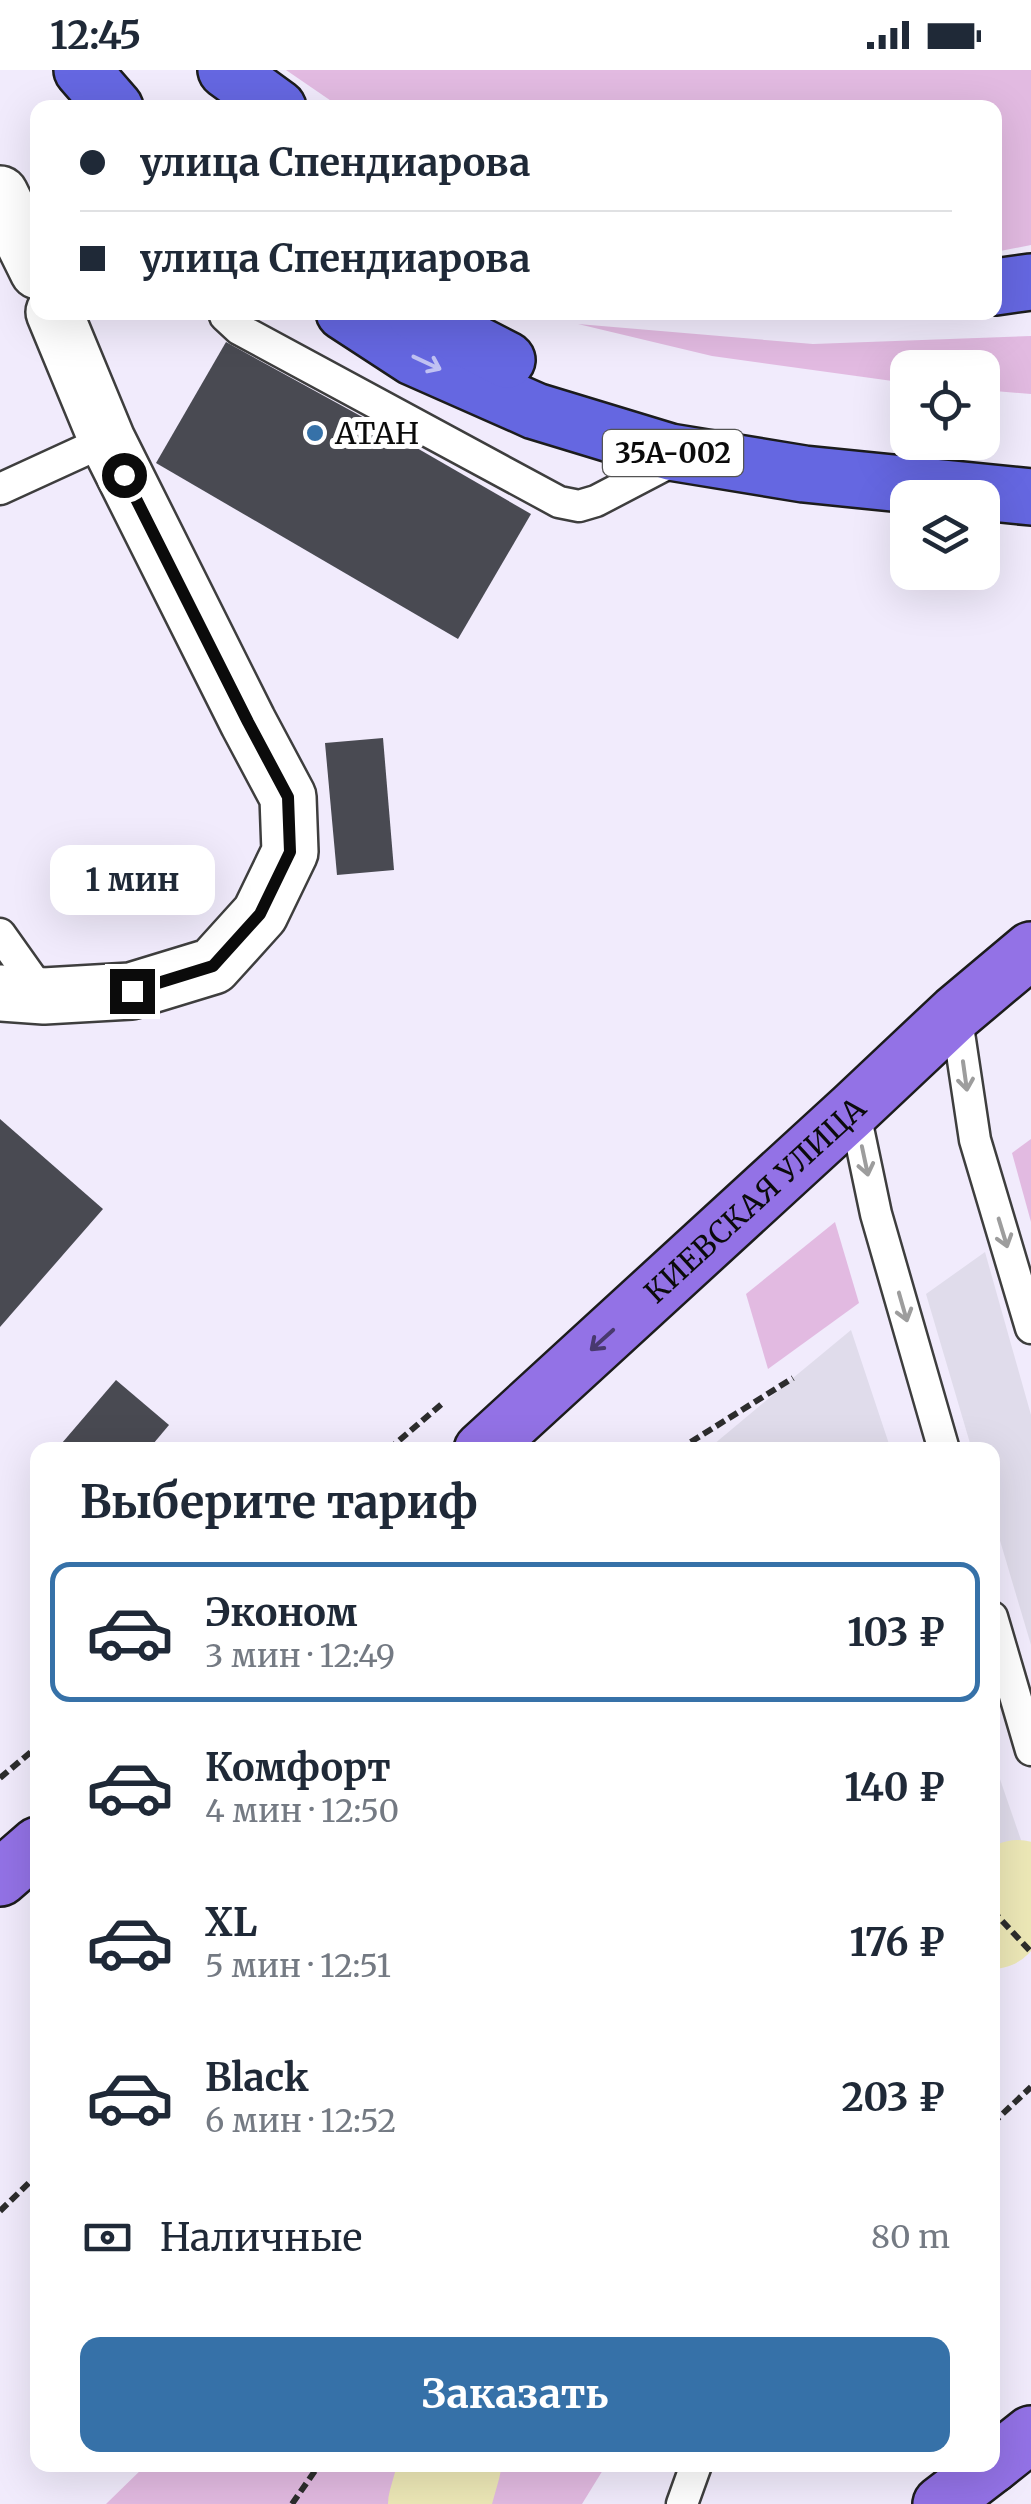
<!DOCTYPE html>
<html lang="ru">
<head>
<meta charset="utf-8">
<style>
  :root { --surface:#fff; --page:#f2f2f3; --text:#1f2937; --muted:#747a83; --line:#e0e1e3; --accent:#3671a8 }
  body { margin:0; font-family:Merriweather,serif; background:var(--page); color:var(--text); height:100vh; display:flex; flex-direction:column; font-size:38px; white-space:nowrap }
  * { box-sizing:border-box; margin:0 }
  p { font-size:32px; color:var(--muted) }
  .icon { flex:none; width:55px; height:55px; fill:none; stroke:currentColor; stroke-width:2; stroke-linecap:round; stroke-linejoin:round }
  .map { position:relative; flex:1; overflow:hidden }
  .details { position:absolute; left:30px; top:1372px; width:970px; height:1030px; display:flex; flex-direction:column; background:var(--surface); border-radius:20px; box-shadow:0 10px 40px #0002 }
  .details>* { flex:none }
  .top-card { position:absolute; left:30px; top:30px; width:972px; height:220px; border-radius:20px; box-shadow:0 10px 40px #0002; display:grid; align-content:center; height:220px; padding:0 50px; background:var(--surface) }
  .controls { position:absolute; left:890px; top:280px; display:grid; gap:20px }
  .controls a { display:grid; place-items:center; width:110px; height:110px; border-radius:20px; background:var(--surface); box-shadow:0 10px 40px #0002; font-size:50px }
  .end { position:absolute; width:45px; height:45px; margin:-22px; border:12px solid #0b0b0b; background:#fff; box-shadow:0 0 0 5px #fff }
  .from { border-radius:50% }
  .bubble { position:absolute; height:70px; border-radius:20px; background:var(--surface); box-shadow:0 10px 40px #0002; font-size:32px; font-weight:700; line-height:70px; text-align:center }
  .top-card b { display:flex; align-items:center; gap:35px; height:95px; font-size:38px }
  .top-card b+b { border-top:2px solid var(--line) }
  .top-card i { width:25px; height:25px; background:var(--text) }
  ul { padding:0; list-style:none }
  li { display:flex; align-items:center; gap:30px; height:140px; margin:0 20px 15px; padding:0 30px; border:5px solid transparent; border-radius:20px }
  li div { flex:1 }
  li b { display:block; font-size:38px }
  li em { font-style:normal; font-weight:700 }
  li.on { border-color:var(--accent) }
  li>.icon { width:90px; height:90px; stroke-width:1.5 }
  h2 { padding:0 50px; font-size:45px; line-height:120px }
  .pay { display:flex; align-items:center; gap:25px; height:110px; padding:0 50px; font-size:38px }
  .pay p { margin-inline-start:auto }
  .cta { display:flex; gap:20px; margin-top:auto; padding:20px 50px }
  .cta a { flex:1; height:115px; border-radius:20px; background:var(--accent); color:#fff; font-size:40px; font-weight:700; line-height:115px; text-align:center }
  .status { display:flex; justify-content:space-between; align-items:center; height:70px; padding:0 50px; background:var(--surface); direction:ltr }
  .status svg { height:28px; fill:currentColor }
  .map>svg:first-child { display:block }
  .green { fill:#e2bae1 }
  .plaza { fill:#e0dceb }
  .lines { fill:none; stroke-linecap:round; stroke-linejoin:round }
  .river { stroke:#ede8b7; stroke-width:102 }
  .building { fill:#494a52 }
  .lane-casing { stroke:#3e3e3e; stroke-width:35 }
  .street-casing { stroke:#3e3e3e; stroke-width:60 }
  .primary-casing { stroke:#1c1c1c; stroke-width:60 }
  .highway-casing { stroke:#1c1c1c; stroke-width:60 }
  .path { stroke:#2d2d2d; stroke-width:6; stroke-dasharray:10 5; stroke-linecap:butt }
  .lane { stroke:#fff; stroke-width:30 }
  .street { stroke:#fff; stroke-width:55 }
  .primary { stroke:#9372e6; stroke-width:55 }
  .highway { stroke:#6567e1; stroke-width:55 }
  .oneway { stroke:#c1c2f3 }
  .oneway2 { stroke:#9d9d9d }
  .oneway3 { stroke:#48396e }
  .route { stroke:#0b0b0b; stroke-width:12 }
  .poi-dot { fill:#3671a8; stroke:#fff; stroke-width:4 }
  .labels { text-anchor:middle; dominant-baseline:central; stroke-width:10; stroke-linejoin:round; paint-order:stroke }
  .shield { fill:#fff; stroke:#545454; stroke-width:2.5 }
  .shield-label { font-size:28px; font-weight:bold; fill:#0b0b0b }
  .poi-label { font-size:30px; fill:#0b0b0b; stroke:#fff; text-anchor:start }
  .street-label { font-size:30px; fill:#0b0b0b; stroke:#fff }
</style>
</head>
<body>
<div class="status"><b>12:45</b><svg viewBox="0 0 49 12"><path d="M0 12V9h3v3zM5 12V6h3v6zM10 12V3h3v9zM15 12V0h3v12zM26 1h20v11H26zM47 4h2v5h-2z"/></svg></div>
<div class="map">
<svg width="1031" height="2434" viewBox="0 0 1031 2434">
  <rect width="100%" height="100%" fill="#f1ebfc"/>
  <g class="green">
    <path d="M 286,0 L 1031,0 L 1031,175 L 995,182 L 995,38 L 340,37 Z"/>
    <path d="M 578,254 L 813,274 L 1031,266 L 1031,324 L 983,320 L 982,298 L 908,298 L 907,313 L 712,286 Z"/>
    <path d="M 1031,1069 L 1031,1152 L 1012,1083 Z"/>
    <path d="M 835,1152 L 859,1233 L 768,1299 L 746,1224 Z"/>
    <path d="M 146,2395 L 606,2395 L 582,2434 L 106,2434 Z"/>
  </g>
  <g class="plaza">
    <path d="M 985,1182 L 1031,1345 L 1031,1575 L 993,1447 L 992,1380 L 972,1380 L 926,1224 Z"/>
    <path d="M 851,1260 L 891,1380 L 707,1380 L 793,1308 Z"/>
    <path d="M 992,1686 L 1022,1773 L 993,1797 L 992,1797 Z"/>
  </g>
  <g class="lines">
    <g class="river">
      <path d="M 992,1848 L 1018,1821"/>
      <path d="M 439,2434 L 450,2395"/>
    </g>
  </g>
  <g class="building">
    <path d="M 226,272 L 377,355 L 531,444 L 458,569 L 156,393 Z"/>
    <path d="M 383,668 L 394,800 L 337,805 L 325,673 Z"/>
    <path d="M 0,1049 L 103,1139 L 0,1257 Z"/>
    <path d="M 116,1310 L 169,1355 L 148,1380 L 56,1380 Z"/>
  </g>
  <g class="lines">
    <defs>
      <g id="lane">
        <path d="M 224,242 L 225,246 L 239,259 L 559,432 L 579,436 L 596,431 L 682,386"/>
        <path d="M 0,419 L 107,370"/>
        <path d="M 0,864 L 44,926"/>
        <path d="M 956,943 L 975,1070 L 1031,1258"/>
        <path d="M 854,1039 L 876,1144 L 944,1380"/>
        <path d="M 992,1547 L 1031,1680"/>
        <path d="M 682,2434 L 696,2395"/>
      </g>
      <g id="street">
        <path d="M 0,124 L 38,201"/>
        <path d="M 0,923 L 44,926 L 131,921 L 213,896 L 260,844 L 290,782 L 288,727 L 248,652 L 107,370 L 54,242"/>
      </g>
      <g id="primary">
        <path id="s1" d="M 482,1380 L 854,1039 L 956,943 L 1031,880"/>
        <path d="M 0,1808 L 38,1775"/>
        <path d="M 992,2395 L 1031,2364"/>
        <path d="M 941,2434 L 992,2395"/>
      </g>
      <g id="highway">
        <path d="M 82,0 L 115,38"/>
        <path d="M 226,0 L 278,38"/>
        <path d="M 995,217 L 1031,212"/>
        <path d="M 344,242 L 413,287 L 535,341 L 670,382 L 804,404 L 1031,427"/>
        <path d="M 414,242 L 507,290"/>
      </g>
    </defs>
    <use href="#lane" class="lane-casing"/>
    <use href="#street" class="street-casing"/>
    <use href="#primary" class="primary-casing"/>
    <use href="#highway" class="highway-casing"/>
    <g class="path">
      <path d="M 388,1380 L 444,1332"/>
      <path d="M 678,1380 L 793,1308"/>
      <path d="M 0,1708 L 38,1676"/>
      <path d="M 992,1840 L 1031,1882"/>
      <path d="M 992,2054 L 1031,2017"/>
      <path d="M 0,2141 L 38,2104"/>
      <path d="M 292,2434 L 319,2395"/>
    </g>
    <use href="#lane" class="lane"/>
    <use href="#street" class="street"/>
    <use href="#primary" class="primary"/>
    <use href="#highway" class="highway"/>
  </g>
  <defs><path id="oneway-shaft" d="M-6 0H5M1.5-3L5.5 0L1.5 3" fill="none" stroke-width="1.6" stroke-linecap="round" stroke-linejoin="round" transform="scale(2.5)"/></defs>
  <use class="oneway" href="#oneway-shaft" transform="translate(427 293) rotate(25)"/>
  <g class="oneway2">
    <use href="#oneway-shaft" transform="translate(965 1006) rotate(82)"/>
    <use href="#oneway-shaft" transform="translate(865 1091) rotate(78)"/>
    <use href="#oneway-shaft" transform="translate(1003 1163) rotate(73)"/>
    <use href="#oneway-shaft" transform="translate(903 1237) rotate(74)"/>
  </g>
  <use class="oneway3" href="#oneway-shaft" transform="translate(602 1270) rotate(138)"/>
  <g class="lines">
    <path class="route" d="M 124,405 L 248,652 L 288,727 L 290,782 L 260,844 L 213,896 L 132,921"/>
  </g>
  <circle class="poi-dot" cx="315" cy="363" r="10"/>
  <g class="labels">
    <rect class="shield" x="603" y="360" width="140" height="46" rx="8"/>
    <g class="shield-label">
      <text x="673" y="383">35А-002</text>
    </g>
    <g class="poi-label">
      <text x="335" y="363">АТАН</text>
    </g>
    <g class="street-label">
      <text stroke="none"><textPath href="#s1" startOffset="370">КИЕВСКАЯ УЛИЦА</textPath></text>
    </g>
  </g>
</svg>
<div class="controls">
<a><svg class="icon" aria-label="locate" viewBox="0 0 24 24"><circle cx="12" cy="12" r="6"/><path d="M12 2v4M12 18v4M2 12h4M18 12h4"/></svg></a>
<a><svg class="icon" aria-label="layers" viewBox="0 0 24 24"><path d="M12 4l9 5-9 5-9-5zM3 14l9 5 9-5"/></svg></a>
</div>
<i class="end from" style="left:124px;top:405px"></i>
<i class="end" style="left:132px;top:921px"></i>
<div class="bubble" style="left:50px;top:775px;width:165px">1 мин</div>
<div class="top-card">
<b><i class="from"></i>улица Спендиарова</b>
<b><i></i>улица Спендиарова</b>
</div>
<section class="details">
<h2>Выберите тариф</h2>
<ul>
<li class="on"><svg class="icon" aria-label="car" viewBox="0 0 24 24"><path d="M5 17H2v-5l4-1 3-4h7l3 4 3 1v5h-3M9 17h6M6 11h13"/><circle cx="7" cy="17" r="2"/><circle cx="17" cy="17" r="2"/></svg><div><b>Эконом</b><p>3 мин · 12:49</p></div><em>103 ₽</em></li>
<li><svg class="icon" aria-label="car" viewBox="0 0 24 24"><path d="M5 17H2v-5l4-1 3-4h7l3 4 3 1v5h-3M9 17h6M6 11h13"/><circle cx="7" cy="17" r="2"/><circle cx="17" cy="17" r="2"/></svg><div><b>Комфорт</b><p>4 мин · 12:50</p></div><em>140 ₽</em></li>
<li><svg class="icon" aria-label="car" viewBox="0 0 24 24"><path d="M5 17H2v-5l4-1 3-4h7l3 4 3 1v5h-3M9 17h6M6 11h13"/><circle cx="7" cy="17" r="2"/><circle cx="17" cy="17" r="2"/></svg><div><b>XL</b><p>5 мин · 12:51</p></div><em>176 ₽</em></li>
<li><svg class="icon" aria-label="car" viewBox="0 0 24 24"><path d="M5 17H2v-5l4-1 3-4h7l3 4 3 1v5h-3M9 17h6M6 11h13"/><circle cx="7" cy="17" r="2"/><circle cx="17" cy="17" r="2"/></svg><div><b>Black</b><p>6 мин · 12:52</p></div><em>203 ₽</em></li>
</ul>
<div class="pay"><svg class="icon" aria-label="cash" viewBox="0 0 24 24"><path d="M3 7h18v10H3z"/><circle cx="12" cy="12" r="2"/></svg>Наличные<p>80 m</p></div>
<div class="cta"><a>Заказать</a></div>
</section>
</div>
</body>
</html>
